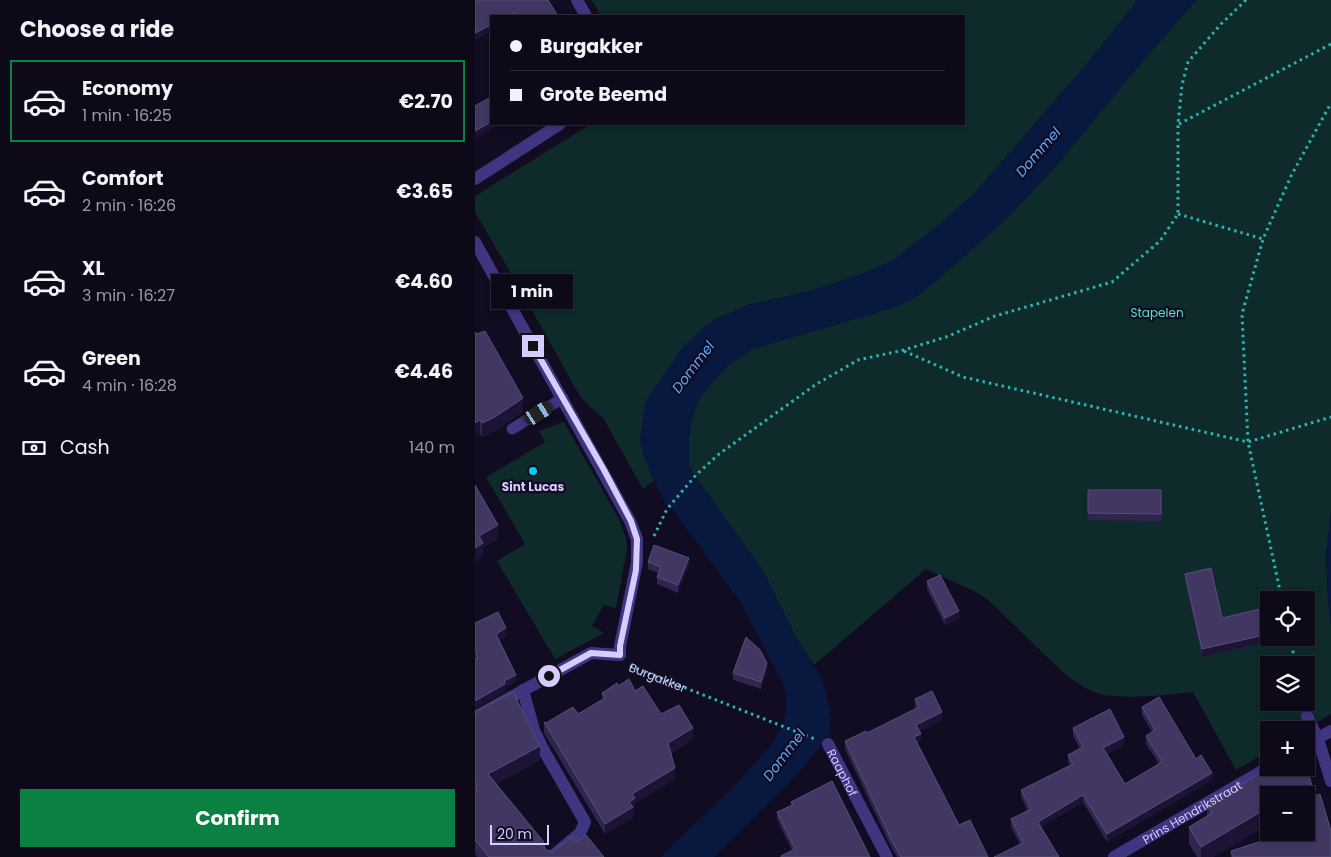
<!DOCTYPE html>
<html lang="en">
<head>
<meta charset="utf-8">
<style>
  :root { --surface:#0d0919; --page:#161222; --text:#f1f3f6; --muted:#9a9aa2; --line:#2d2a38; --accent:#0b8043 }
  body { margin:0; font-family:Poppins,sans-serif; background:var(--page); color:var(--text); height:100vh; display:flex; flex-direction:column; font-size:19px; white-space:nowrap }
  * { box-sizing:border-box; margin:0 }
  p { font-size:16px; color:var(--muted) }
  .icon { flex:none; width:28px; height:28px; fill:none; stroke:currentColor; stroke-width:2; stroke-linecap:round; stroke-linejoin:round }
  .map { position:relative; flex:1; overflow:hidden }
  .details { display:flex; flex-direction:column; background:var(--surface); width:475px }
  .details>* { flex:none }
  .top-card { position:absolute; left:15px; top:15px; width:475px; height:110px; border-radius:0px; box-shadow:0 2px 8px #0003,0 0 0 1px var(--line); display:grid; align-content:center; height:110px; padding:0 20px; background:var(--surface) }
  .controls { position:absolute; left:785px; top:591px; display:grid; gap:10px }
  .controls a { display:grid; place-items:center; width:55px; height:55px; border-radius:0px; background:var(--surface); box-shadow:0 2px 8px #0003,0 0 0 1px var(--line); font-size:25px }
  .scale { position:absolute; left:15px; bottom:12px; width:59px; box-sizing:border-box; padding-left:5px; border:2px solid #d5ccff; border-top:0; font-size:14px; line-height:18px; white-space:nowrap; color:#d5ccff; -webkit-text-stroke:4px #110c21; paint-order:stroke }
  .end { position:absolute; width:22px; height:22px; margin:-11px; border:6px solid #d5ccff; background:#111; box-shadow:0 0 0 2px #111 }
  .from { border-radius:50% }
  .bubble { position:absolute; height:35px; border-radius:0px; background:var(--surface); box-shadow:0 2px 8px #0003,0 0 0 1px var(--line); font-size:16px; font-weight:700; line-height:35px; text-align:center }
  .car { position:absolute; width:15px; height:30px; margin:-15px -8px; border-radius:6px; box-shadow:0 0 4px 1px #0007; background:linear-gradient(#222 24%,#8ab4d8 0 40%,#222 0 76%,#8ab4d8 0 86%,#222 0) }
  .top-card b { display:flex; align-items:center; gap:18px; height:48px; font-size:19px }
  .top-card b+b { border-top:1px solid var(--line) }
  .top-card i { width:12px; height:12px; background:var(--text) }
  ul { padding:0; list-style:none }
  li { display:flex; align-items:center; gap:15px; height:82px; margin:0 10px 8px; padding:0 10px; border:2px solid transparent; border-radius:0px }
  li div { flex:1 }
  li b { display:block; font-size:19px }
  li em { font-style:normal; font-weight:700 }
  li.on { border-color:var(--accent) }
  li>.icon { width:45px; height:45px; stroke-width:1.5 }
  h2 { padding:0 20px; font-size:22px; line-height:60px }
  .pay { display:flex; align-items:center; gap:12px; height:55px; padding:0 20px; font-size:19px }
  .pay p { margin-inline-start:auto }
  .action { display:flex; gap:10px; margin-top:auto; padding:10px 20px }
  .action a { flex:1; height:58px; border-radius:0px; background:var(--accent); color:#fff; font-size:20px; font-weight:700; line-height:58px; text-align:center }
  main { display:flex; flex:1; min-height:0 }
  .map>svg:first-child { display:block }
  .green { fill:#0f2a2b; fill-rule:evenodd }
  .water { fill:#08183e }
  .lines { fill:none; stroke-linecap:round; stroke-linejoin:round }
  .path { stroke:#2bb5b5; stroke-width:3; stroke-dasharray:2.5 4; stroke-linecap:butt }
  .lane { stroke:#3e3681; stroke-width:11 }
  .street { stroke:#3e3681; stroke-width:12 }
  .wall { fill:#2f254f }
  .shaded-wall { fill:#1c1335 }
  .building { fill:#413762; stroke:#584e7b }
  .route { stroke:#d5ccff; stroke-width:6 }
  .poi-dot { fill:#00d0f7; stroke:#110c21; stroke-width:2 }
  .labels { text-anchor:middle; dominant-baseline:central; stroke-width:4.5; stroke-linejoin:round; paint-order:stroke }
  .park-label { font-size:12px; fill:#56e2c7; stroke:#110c21 }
  .poi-label { font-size:12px; font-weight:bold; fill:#d5ccff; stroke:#110c21 }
  .street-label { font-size:12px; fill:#d5ccff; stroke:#110c21 }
  .water-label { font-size:14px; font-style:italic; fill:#5aa9ff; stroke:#110c21 }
</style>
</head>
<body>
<main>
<section class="details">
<h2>Choose a ride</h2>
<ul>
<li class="on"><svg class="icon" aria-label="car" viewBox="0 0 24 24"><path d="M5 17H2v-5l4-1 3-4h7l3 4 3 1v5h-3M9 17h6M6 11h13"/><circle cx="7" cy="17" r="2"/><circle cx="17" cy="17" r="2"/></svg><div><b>Economy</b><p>1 min · 16:25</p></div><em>€2.70</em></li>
<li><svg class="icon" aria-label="car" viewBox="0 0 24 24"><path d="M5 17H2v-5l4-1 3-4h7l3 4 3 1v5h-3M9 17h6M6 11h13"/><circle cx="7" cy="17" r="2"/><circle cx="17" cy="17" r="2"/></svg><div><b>Comfort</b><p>2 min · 16:26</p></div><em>€3.65</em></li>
<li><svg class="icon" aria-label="car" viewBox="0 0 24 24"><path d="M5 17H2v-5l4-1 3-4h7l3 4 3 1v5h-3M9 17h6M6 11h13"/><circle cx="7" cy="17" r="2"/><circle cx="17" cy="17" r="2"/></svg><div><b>XL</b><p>3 min · 16:27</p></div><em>€4.60</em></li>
<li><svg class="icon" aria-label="car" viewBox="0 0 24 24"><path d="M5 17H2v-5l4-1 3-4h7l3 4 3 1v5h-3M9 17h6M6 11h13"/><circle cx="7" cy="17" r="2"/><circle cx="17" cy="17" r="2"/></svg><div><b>Green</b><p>4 min · 16:28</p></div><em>€4.46</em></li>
</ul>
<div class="pay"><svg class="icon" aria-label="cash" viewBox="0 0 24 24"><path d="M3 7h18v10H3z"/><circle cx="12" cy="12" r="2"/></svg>Cash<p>140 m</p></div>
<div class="action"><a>Confirm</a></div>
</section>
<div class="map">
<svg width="856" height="857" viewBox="0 0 856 857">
  <rect width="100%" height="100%" fill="#110c21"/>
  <g class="green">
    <path d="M 117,0 L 663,0 L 611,65 L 499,194 L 464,225 L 420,259 L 392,272 L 338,290 L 273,305 L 241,319 L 229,327 L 175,471 L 179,481 L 168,489 L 128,418 L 106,398 L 50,298 L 0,212 L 0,196 L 116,124 L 489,124 L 489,16 L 126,16 Z"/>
    <path d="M 721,0 L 856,0 L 856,512 L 851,555 L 853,599 L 856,626 L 856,714 L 828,730 L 794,730 L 794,751 L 761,770 L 718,692 C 690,695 658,699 630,695 C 616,692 603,684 592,676 L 512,599 L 499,591 L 451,569 L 339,665 L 322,639 L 288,571 L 217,472 L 216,467 L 214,466 L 214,436 L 217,419 L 224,398 L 243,376 L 252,366 L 278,349 L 417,308 L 438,299 L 461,281 L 533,217 L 581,166 L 655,76 ZM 794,600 L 831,600 L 831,638 L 794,638 ZM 794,665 L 831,665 L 831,702 L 794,702 Z"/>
    <path d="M 89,422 L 144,519 L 151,538 L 152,549 L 141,608 L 129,605 L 117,626 L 129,633 L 80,659 L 22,561 L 50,544 L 11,477 L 70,442 L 64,431 Z"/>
  </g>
  <g class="water">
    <path d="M 663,0 L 721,0 L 655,76 L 581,166 L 533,217 L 461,281 L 438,299 L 417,308 L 278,349 L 252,366 L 243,376 L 224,398 L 217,419 L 214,436 L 214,466 L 216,467 L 217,472 L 288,571 L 322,639 L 344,673 L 351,691 L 356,719 L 354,734 L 342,751 L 314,783 L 239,857 L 186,857 C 210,834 234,810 258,787 C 274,770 291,754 303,734 C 312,719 313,703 309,686 L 266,603 L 198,510 L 191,505 L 179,481 L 168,454 L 165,439 L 170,402 L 207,348 L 229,327 L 241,319 L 273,305 L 338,290 L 392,272 L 420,259 L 464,225 L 499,194 L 611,65 Z"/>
    <path d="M 856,512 L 856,625 L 853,599 L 851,555 Z"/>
  </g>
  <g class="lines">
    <g class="path">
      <path d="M 704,124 L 856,44"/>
      <path d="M 703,214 L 788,239"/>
      <path d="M 429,351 L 488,377 L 773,442 L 856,417"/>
      <path d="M 179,536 L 192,509 L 221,475 L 244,454 L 340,385 L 383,360 L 429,350 L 471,337 L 520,316 L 637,282 L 685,241 L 703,214 L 703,124 L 707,85 L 713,62 L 746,24 L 771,0"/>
      <path d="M 807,600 L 773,442 L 767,314 L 788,239 L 816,176 L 856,103"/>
      <path d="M 815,638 L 821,665"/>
      <path id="s1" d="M 155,666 L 340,739"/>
    </g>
    <path class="lane" d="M 37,429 L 88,398"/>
    <g class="street">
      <path d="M 102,0 L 111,16"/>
      <path d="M 0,179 L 85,124"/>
      <path d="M 0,242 L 155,521 L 162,539 L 162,562 L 145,646 L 145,655 L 116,653 L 0,717"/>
      <path d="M 48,690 L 59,730 L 68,749 L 110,822 L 105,833 L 76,857"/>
      <path d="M 832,716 L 843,739 L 856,781"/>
      <path id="s2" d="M 353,744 L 412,857"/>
      <path d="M 831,744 L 856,731"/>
      <path id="s3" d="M 639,857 L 794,767"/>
    </g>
  </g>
  <g class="wall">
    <path d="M 0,332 L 48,412 L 20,431 L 7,437 L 5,434 Z"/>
    <path d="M 613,490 L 686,490 L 686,521 L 613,520 Z"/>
    <path d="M 173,562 L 214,565 L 203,593 L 182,584 L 182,577 L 183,573 L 173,569 Z"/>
    <path d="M 710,574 L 747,618 L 795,638 L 795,641 L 727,657 L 710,581 Z"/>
    <path d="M 452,581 L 484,619 L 470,625 L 452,589 Z"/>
    <path d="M 0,623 L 31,636 L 24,640 L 41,682 L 30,687 L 30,691 L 0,709 Z"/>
    <path d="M 292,671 L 286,689 L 258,680 L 258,673 Z"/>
    <path d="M 143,686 L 160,691 L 186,714 L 218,739 L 196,753 L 200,779 L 160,803 L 160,809 L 158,811 L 158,818 L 130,834 L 69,733 L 69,722 L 71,723 L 103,714 L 127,700 L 127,693 Z"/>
    <path d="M 440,699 L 467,720 L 444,731 L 446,741 L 442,743 L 484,825 L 513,857 L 422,857 L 416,847 L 370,749 L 370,741 L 392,733 L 441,709 L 440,707 Z"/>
    <path d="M 667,707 L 721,759 L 737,780 L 632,842 L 608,802 L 566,827 L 584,857 L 545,844 L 536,827 L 536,819 L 553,811 L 546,797 L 546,790 L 595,765 L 593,762 L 593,755 L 605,749 L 598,736 L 598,728 L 649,745 L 632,754 L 650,784 L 684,764 L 671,744 L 671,736 L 677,732 L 667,715 Z"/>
    <path d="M 0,711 L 65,760 L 21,784 L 70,849 L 77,852 L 101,842 L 129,857 L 2,857 L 0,854 Z"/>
    <path d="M 794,768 L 814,768 L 819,776 L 833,772 L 840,796 L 845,794 L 856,831 L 856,857 L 756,857 L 756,851 L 815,832 L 831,832 L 831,795 L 794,795 L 794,824 L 738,857 L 722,857 L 714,844 L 714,827 L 732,816 L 732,804 Z"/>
    <path d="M 316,802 L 395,857 L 306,857 L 306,856 L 317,850 L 302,819 L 302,812 L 316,805 Z"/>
  </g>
  <g class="shaded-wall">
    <path d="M 16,25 L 16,32 L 0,40 L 0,33 Z"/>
    <path d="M 16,122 L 16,124 L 25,124 L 0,138 L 0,131 Z"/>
    <path d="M 48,398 L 48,412 L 20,431 L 7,437 L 7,423 Z"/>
    <path d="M 5,420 L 5,434 L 0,437 L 0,423 Z"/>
    <path d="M 23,525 L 23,539 L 8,548 L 8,557 L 0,562 L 0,548 L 4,536 Z"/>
    <path d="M 214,558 L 214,565 L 203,593 L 203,585 Z"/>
    <path d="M 484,611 L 484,619 L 470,625 L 470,618 Z"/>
    <path d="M 31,628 L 31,636 L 21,641 L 21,634 Z"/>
    <path d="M 794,634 L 795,641 L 727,657 L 727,649 Z"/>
    <path d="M 292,663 L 292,671 L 286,689 L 286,682 Z"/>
    <path d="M 41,675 L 41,682 L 30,687 L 30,691 L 0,709 L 0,701 L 29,681 Z"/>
    <path d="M 467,712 L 467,720 L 441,733 L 441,725 Z"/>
    <path d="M 218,728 L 218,739 L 193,754 L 193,743 Z"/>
    <path d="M 446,734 L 446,741 L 439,745 L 439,737 Z"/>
    <path d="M 649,737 L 649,745 L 628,755 L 628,748 Z"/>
    <path d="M 65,746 L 65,760 L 13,788 L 13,774 Z"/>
    <path d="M 200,768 L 200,779 L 160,803 L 160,809 L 158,811 L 158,818 L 130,834 L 130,824 L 154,802 L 157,794 Z"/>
    <path d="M 737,773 L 737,780 L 632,842 L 632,834 Z"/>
    <path d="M 608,795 L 608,802 L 563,829 L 563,822 Z"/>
    <path d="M 794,807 L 794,824 L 738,857 L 726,857 L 726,847 Z"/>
  </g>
  <g class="building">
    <path d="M 0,0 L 73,0 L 83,16 L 42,16 L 40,13 L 33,16 L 16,16 L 16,25 L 0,33 Z"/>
    <path d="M 16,97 L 16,122 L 0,131 L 0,106 Z"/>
    <path d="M 10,331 L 48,398 L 20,417 L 7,423 L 5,420 L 0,423 L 0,332 L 2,334 Z"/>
    <path d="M 0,485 L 23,525 L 4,536 L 8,543 L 0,548 Z"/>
    <path d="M 613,490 L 686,490 L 686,514 L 613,513 Z"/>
    <path d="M 179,545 L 214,558 L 203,585 L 182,577 L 186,567 L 173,562 Z"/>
    <path d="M 736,568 L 747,618 L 789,608 L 794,629 L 794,634 L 727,649 L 710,574 Z"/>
    <path d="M 465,575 L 484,611 L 470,618 L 452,581 Z"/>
    <path d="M 23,612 L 31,628 L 21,634 L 41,675 L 29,681 L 30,684 L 0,701 L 0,659 L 3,658 L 0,651 L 0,623 Z"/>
    <path d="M 271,637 L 285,650 L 292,663 L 286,682 L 258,673 Z"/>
    <path d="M 154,679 L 160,691 L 168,686 L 186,714 L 204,705 L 218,728 L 193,743 L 200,768 L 157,794 L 160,798 L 154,802 L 158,807 L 130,824 L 69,722 L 71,723 L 98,707 L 103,714 L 130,698 L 127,693 L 142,683 L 143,686 Z"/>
    <path d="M 457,691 L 467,712 L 441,725 L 446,734 L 439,737 L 484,825 L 495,820 L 513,857 L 426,857 L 416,839 L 370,741 L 391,731 L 392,733 L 444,707 L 440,699 Z"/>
    <path d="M 38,692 L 65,746 L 13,774 L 68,841 L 70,849 L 77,852 L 97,837 L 101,842 L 111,835 L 129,857 L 14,857 L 0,840 L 0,792 L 2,791 L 0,788 L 0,787 L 2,785 L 0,783 L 0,716 L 1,716 L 0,711 L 4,710 Z"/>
    <path d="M 684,697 L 721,759 L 726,755 L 737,773 L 632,834 L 608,795 L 563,822 L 584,857 L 519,857 L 548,843 L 536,819 L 556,809 L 546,790 L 598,764 L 593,755 L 608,747 L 598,728 L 635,709 L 649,737 L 628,748 L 650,784 L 687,762 L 671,736 L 680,730 L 667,707 Z"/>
    <path d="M 794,768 L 814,768 L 819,776 L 833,772 L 840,796 L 845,794 L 856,831 L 856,857 L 758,857 L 756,851 L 815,832 L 831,832 L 831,795 L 794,795 L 794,807 L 726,847 L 714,827 L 737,813 L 732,804 Z"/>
    <path d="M 357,781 L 395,857 L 306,857 L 306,856 L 320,849 L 302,812 L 318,805 L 316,802 Z"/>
  </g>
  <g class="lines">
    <path class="route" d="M 58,346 L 129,470 L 156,521 L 162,539 L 161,570 L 145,646 L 145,655 L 116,653 L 74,676"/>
  </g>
  <circle class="poi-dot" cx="58" cy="471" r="5"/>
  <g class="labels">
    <g class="park-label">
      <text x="682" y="312">Stapelen</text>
    </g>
    <g class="poi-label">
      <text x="58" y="486">Sint Lucas</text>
    </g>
    <g class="street-label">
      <text stroke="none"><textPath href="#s1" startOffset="30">Burgakker</textPath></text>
      <text stroke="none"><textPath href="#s2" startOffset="32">Raaphof</textPath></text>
      <text stroke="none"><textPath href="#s3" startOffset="90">Prins Hendrikstraat</textPath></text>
    </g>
    <g class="water-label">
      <text transform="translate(563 152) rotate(-49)">Dommel</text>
      <text transform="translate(218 367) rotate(-53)">Dommel</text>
      <text transform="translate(309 755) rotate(-53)">Dommel</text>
    </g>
  </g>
</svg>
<div class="controls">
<a><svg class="icon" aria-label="locate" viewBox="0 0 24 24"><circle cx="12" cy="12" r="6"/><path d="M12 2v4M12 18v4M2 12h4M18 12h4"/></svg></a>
<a><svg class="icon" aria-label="layers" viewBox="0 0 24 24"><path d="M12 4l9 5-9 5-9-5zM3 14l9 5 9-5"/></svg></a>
<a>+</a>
<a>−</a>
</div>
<div class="scale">20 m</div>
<i class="end from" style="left:74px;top:676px"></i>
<i class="end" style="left:58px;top:346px"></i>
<div class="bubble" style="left:16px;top:274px;width:82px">1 min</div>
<i class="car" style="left:64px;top:413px;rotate:58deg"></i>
<div class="top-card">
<b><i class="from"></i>Burgakker</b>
<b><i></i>Grote Beemd</b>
</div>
</div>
</main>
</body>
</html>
